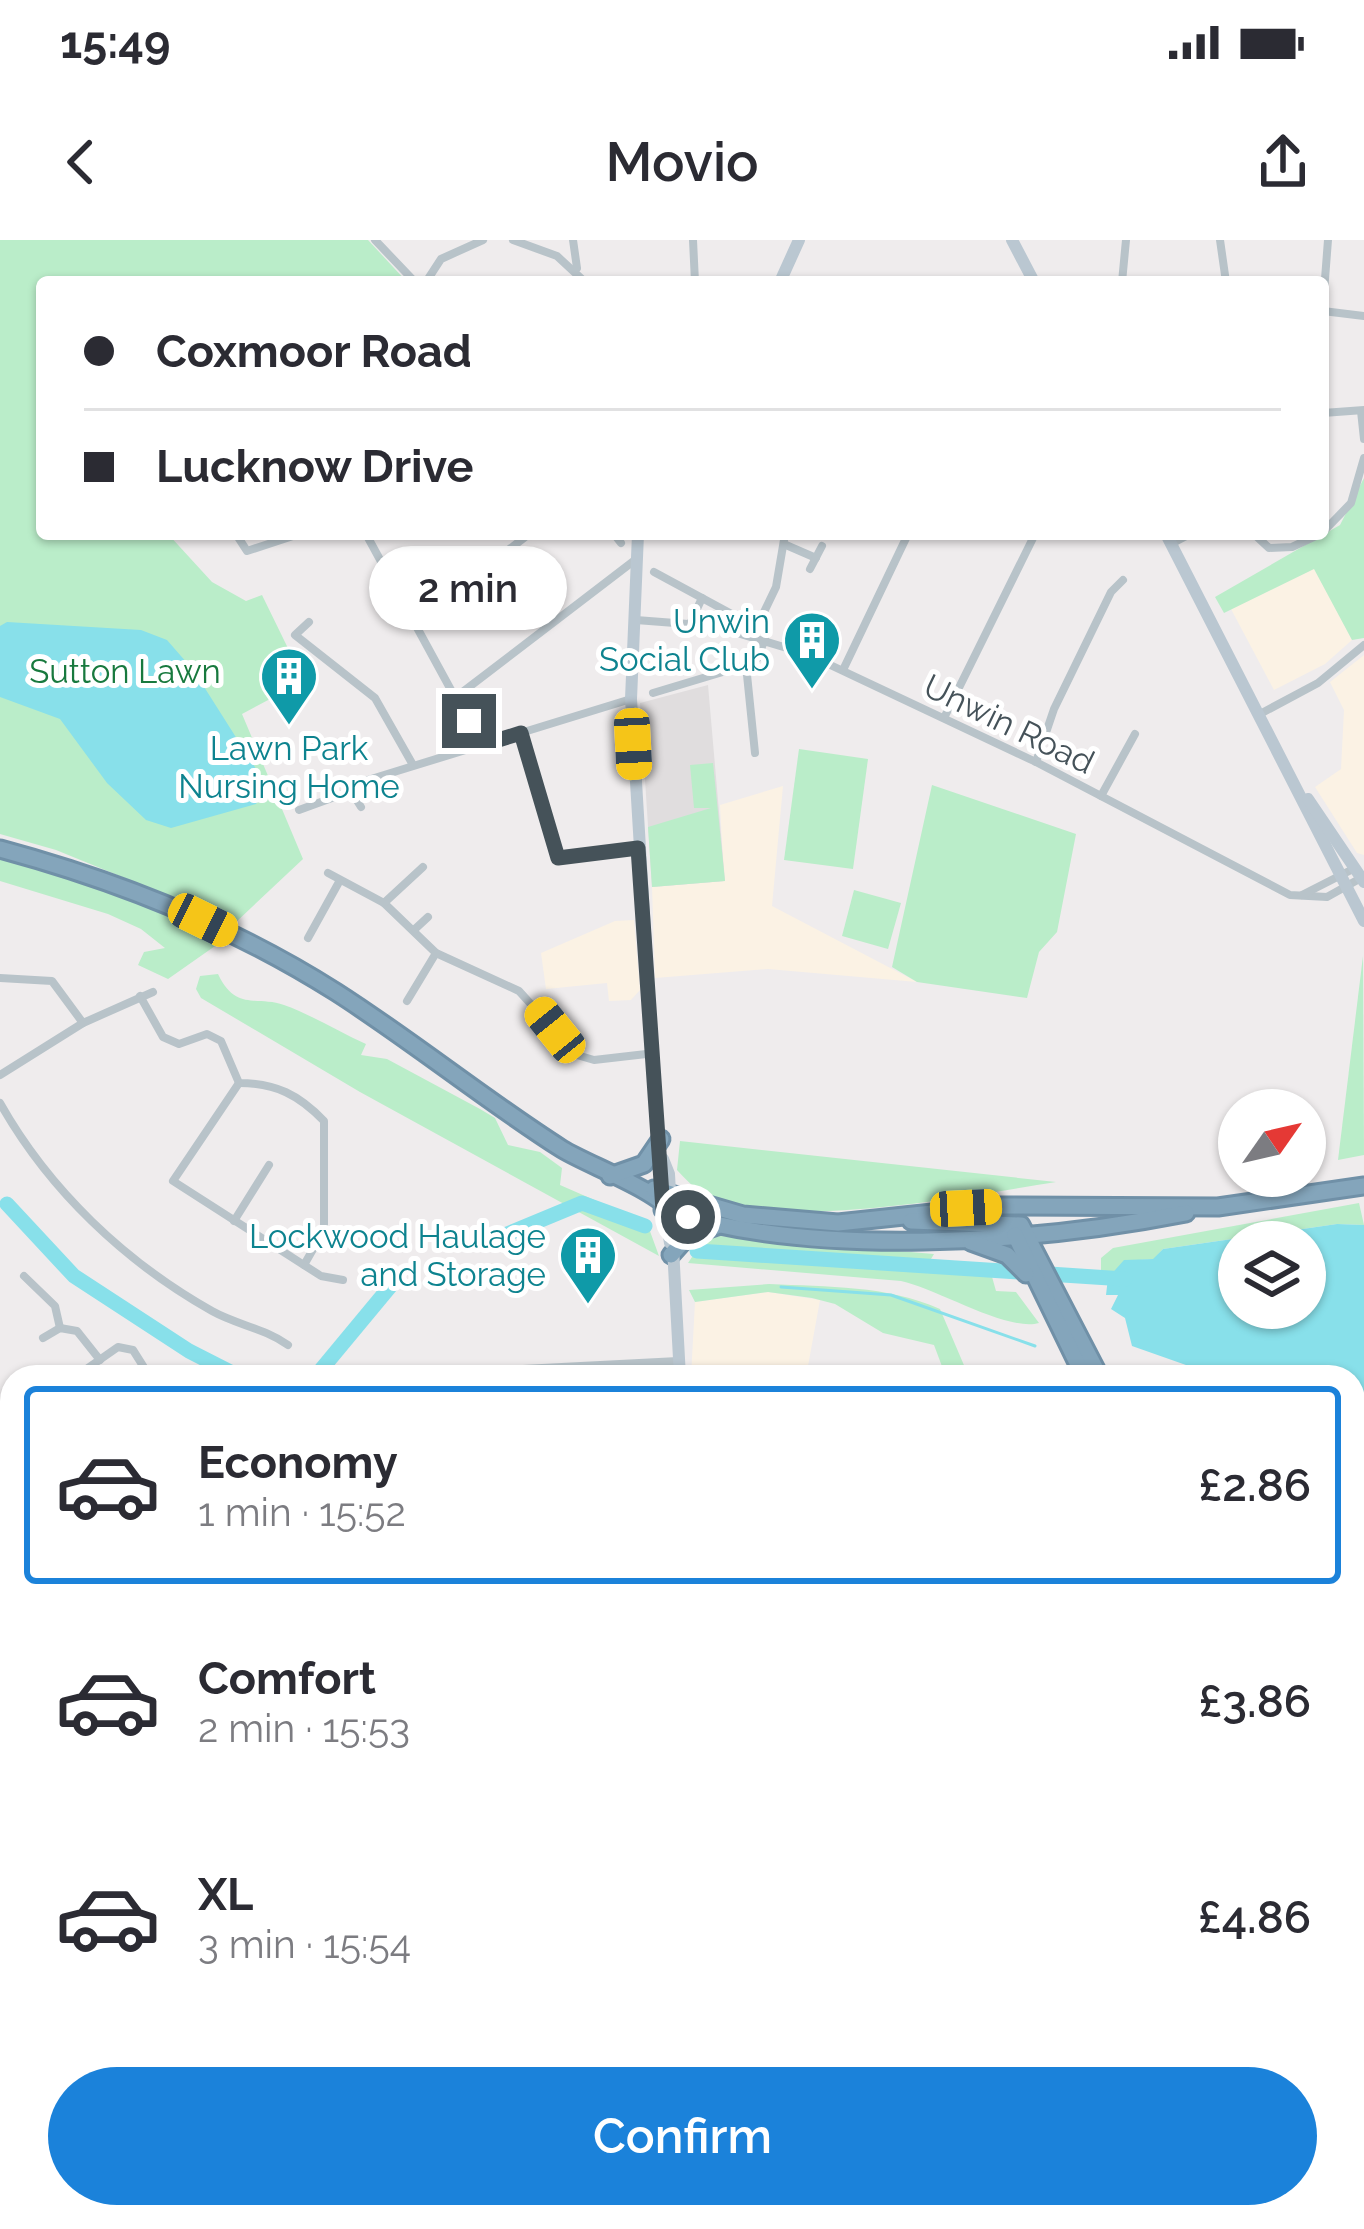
<!DOCTYPE html>
<html lang="en">
<head>
<meta charset="utf-8">
<style>
  :root { --surface:#fff; --page:#f7f7f7; --text:#2b2b33; --muted:#7c7c81; --line:#e1e1e2; --accent:#1b82da }
  body { margin:0; font-family:Raleway,sans-serif; background:var(--page); color:var(--text); height:100vh; display:flex; flex-direction:column; font-size:45px; white-space:nowrap }
  * { box-sizing:border-box; margin:0 }
  p { font-size:39px; color:var(--muted) }
  .icon { flex:none; width:66px; height:66px; fill:none; stroke:currentColor; stroke-width:2; stroke-linecap:round; stroke-linejoin:round }
  .map { position:relative; flex:1; overflow:hidden }
  .sheet { position:absolute; left:0px; top:1125px; width:1365px; height:864px; display:flex; flex-direction:column; background:var(--surface); border-radius:36px 36px 0 0; box-shadow:0 3px 9px #0004 }
  .sheet>* { flex:none }
  .top-card { position:absolute; left:36px; top:36px; width:1293px; height:264px; border-radius:12px; box-shadow:0 3px 9px #0004; display:grid; align-content:center; height:264px; padding:0 48px; background:var(--surface) }
  .needle { width:78px; rotate:56deg }
  .tools { position:absolute; left:1218px; top:849px; display:grid; gap:24px }
  .tools a { display:grid; place-items:center; width:108px; height:108px; border-radius:50%; background:var(--surface); box-shadow:0 3px 9px #0004; font-size:60px }
  .end { position:absolute; width:54px; height:54px; margin:-27px; border:15px solid #455259; background:#fff; box-shadow:0 0 0 6px #fff }
  .from { border-radius:50% }
  .bubble { position:absolute; height:84px; border-radius:42px; background:var(--surface); box-shadow:0 3px 9px #0004; font-size:39px; font-weight:600; line-height:84px; text-align:center }
  .car { position:absolute; width:36px; height:72px; margin:-36px -18px; border-radius:15px; box-shadow:0 0 9px 3px #0007; background:linear-gradient(#f5c518 24%,#345 0 40%,#f5c518 0 76%,#345 0 86%,#f5c518 0) }
  .top-card b { display:flex; align-items:center; gap:42px; height:114px; font-size:45px }
  .top-card b+b { border-top:3px solid var(--line) }
  .top-card i { width:30px; height:30px; background:var(--text) }
  ul { padding:21px 0 0; list-style:none }
  li { display:flex; align-items:center; gap:36px; height:198px; margin:0 24px 18px; padding:0 24px; border:6px solid transparent; border-radius:12px }
  li div { flex:1 }
  li b { display:block; font-size:45px }
  li em { font-style:normal; font-weight:600 }
  li.on { border-color:var(--accent) }
  li>.icon { width:108px; height:108px; stroke-width:1.5 }
  .action { display:flex; gap:24px; margin-top:auto; padding:24px 48px }
  .action a { flex:1; height:138px; border-radius:72px; background:var(--accent); color:#fff; font-size:48px; font-weight:600; line-height:138px; text-align:center }
  .status { display:flex; justify-content:space-between; align-items:center; height:84px; padding:0 60px; background:var(--surface); direction:ltr }
  .status svg { height:33px; fill:currentColor }
  header { display:flex; justify-content:space-between; align-items:center; height:156px; padding:0 48px; background:var(--surface); font-size:54px; font-weight:600 }
  .map>svg:first-child { display:block }
  .commercial { fill:#fbf2e4 }
  .education { fill:#e0ddde }
  .green { fill:#baedc9 }
  .water { fill:#88e0ea; fill-rule:evenodd }
  .lines { fill:none; stroke-linecap:round; stroke-linejoin:round }
  .stream { stroke:#88e0ea; stroke-width:3 }
  .river { stroke:#88e0ea; stroke-width:15 }
  .highway-casing { stroke:#7090a7; stroke-width:21 }
  .street { stroke:#b8c3c9; stroke-width:8 }
  .secondary { stroke:#bac7d1; stroke-width:12 }
  .highway { stroke:#84a5bb; stroke-width:15 }
  .rail-casing { stroke:#afb3b7; stroke-width:8 }
  .rail { stroke:#fff; stroke-width:3; stroke-dasharray:9; stroke-linecap:butt }
  .route { stroke:#455259; stroke-width:15 }
  .labels { text-anchor:middle; dominant-baseline:central; stroke-width:10; stroke-linejoin:round; paint-order:stroke }
  .culture-label { font-size:33px; fill:#0d838f; stroke:#fff; text-anchor:end }
  .park-label { font-size:33px; fill:#18793e; stroke:#fff }
  .street-label { font-size:33px; fill:#455259; stroke:#fff }
</style>
</head>
<body>
<div class="status"><b>15:49</b><svg viewBox="0 0 49 12"><path d="M0 12V9h3v3zM5 12V6h3v6zM10 12V3h3v9zM15 12V0h3v12zM26 1h20v11H26zM47 4h2v5h-2z"/></svg></div>
<header><svg class="icon" aria-label="back" viewBox="0 0 24 24"><path d="M15 5l-7 7 7 7"/></svg>Movio<svg class="icon" aria-label="share" viewBox="0 0 24 24"><path d="M12 15V3M7 8l5-5 5 5M5 13v7h14v-7"/></svg></header>
<div class="map">
<svg width="1364" height="1989" viewBox="0 0 1364 1989">
  <rect width="100%" height="100%" fill="#efeced"/>
  <g class="commercial">
    <path d="M 1315,328 L 1352,400 L 1325,424 L 1274,450 L 1231,369 Z"/>
    <path d="M 1364,415 L 1364,615 L 1357,613 L 1315,547 L 1341,529 L 1344,470 L 1330,442 Z"/>
    <path d="M 783,546 L 772,666 L 917,742 L 768,729 L 655,738 L 652,647 L 724,641 L 720,565 Z"/>
    <path d="M 634,680 L 640,750 L 631,760 L 609,761 L 607,743 L 546,749 L 541,713 L 615,681 Z"/>
    <path d="M 768,1052 L 820,1060 L 806,1137 L 691,1137 L 695,1062 Z"/>
  </g>
  <path class="education" d="M 708,445 L 725,641 L 652,647 L 640,463 Z"/>
  <g class="green">
    <path d="M 0,0 L 368,0 L 407,42 L 42,42 L 42,294 L 168,294 L 212,342 L 246,361 L 262,355 L 304,441 L 242,474 L 303,619 L 235,683 L 56,610 L 0,594 Z"/>
    <path d="M 1364,238 L 1364,398 L 1352,400 L 1314,329 L 1224,373 L 1215,357 L 1340,285 Z"/>
    <path d="M 799,509 L 868,519 L 853,629 L 784,620 Z"/>
    <path d="M 713,523 L 725,641 L 652,647 L 648,587 L 711,568 L 694,568 L 690,525 Z"/>
    <path d="M 932,545 L 1076,594 L 1057,692 L 1039,712 L 1027,758 L 917,742 L 892,727 Z"/>
    <path d="M 0,617 L 144,663 L 225,699 L 168,739 L 138,725 L 144,712 L 165,708 L 141,689 L 108,674 L 0,641 Z"/>
    <path d="M 854,650 L 901,663 L 888,709 L 842,696 Z"/>
    <path d="M 1363,716 L 1364,915 L 1338,920 Z"/>
    <path d="M 218,734 C 236,772 257,755 284,765 C 312,775 339,792 366,804 L 361,815 L 387,819 L 480,869 L 495,878 L 508,905 L 540,912 L 562,928 L 560,945 L 647,983 L 659,1016 L 360,852 L 201,758 L 196,749 L 200,736 Z"/>
    <path d="M 680,901 L 1056,942 C 969,956 804,987 721,962 C 702,956 691,945 677,930 Z"/>
    <path d="M 1359,963 L 1364,985 L 1337,984 L 1163,1009 L 1154,1019 L 1124,1021 L 1114,1033 L 1101,1030 L 1101,1018 L 1113,1008 Z"/>
    <path d="M 720,996 L 934,1014 L 928,1024 L 989,1026 L 996,1051 L 1016,1052 L 1039,1083 C 1007,1092 938,1049 901,1041 L 688,1023 L 702,1002 Z"/>
    <path d="M 769,1044 C 828,1047 886,1045 940,1069 L 969,1137 L 946,1137 L 934,1105 L 883,1093 L 835,1064 L 812,1058 L 768,1052 L 695,1062 L 689,1050 Z"/>
    <path d="M 1353,1581 L 1364,1621 L 1364,1700 L 1353,1673 Z"/>
    <path d="M 657,1977 L 747,1977 L 729,1989 L 656,1989 Z"/>
    <path d="M 1073,1977 L 1311,1977 L 1323,1989 L 1077,1989 Z"/>
  </g>
  <g class="water">
    <path d="M 7,382 L 141,390 L 167,400 L 194,431 L 258,532 L 265,549 L 256,564 L 171,588 L 146,580 L 107,543 L 60,479 L 0,457 L 0,386 Z"/>
    <path d="M 1337,984 L 1364,985 L 1364,1183 L 1353,1175 L 1353,1137 L 1220,1137 L 1132,1106 L 1125,1078 L 1111,1069 L 1118,1055 L 1106,1055 L 1108,1038 L 1124,1020 L 1153,1019 L 1163,1009 ZM 1239,1002 L 1305,1002 L 1305,1068 L 1239,1068 Z"/>
  </g>
  <g class="lines">
    <path class="stream" d="M 781,1047 L 891,1055 L 1035,1106"/>
    <g class="river">
      <path d="M 7,964 L 74,1036 L 189,1111 L 240,1137"/>
      <path d="M 488,1002 L 582,963 L 645,986"/>
      <path d="M 697,1011 L 1125,1039"/>
      <path d="M 315,1137 L 393,1043"/>
    </g>
    <defs>
      <g id="highway">
        <path d="M 0,609 C 119,641 232,686 336,752 C 414,802 485,860 562,909 C 588,925 660,951 672,973"/>
        <path d="M 610,936 L 644,924 L 661,899"/>
        <path d="M 654,949 L 743,975 L 838,983 L 998,966 L 1218,967 L 1364,946"/>
        <path d="M 663,970 C 812,1019 1033,1003 1186,973"/>
        <path d="M 911,981 L 1021,985 L 1100,1137"/>
        <path d="M 1015,995 L 1084,1137"/>
        <path d="M 971,1002 L 1007,1015 L 1026,1034"/>
        <path d="M 671,1015 L 688,996 L 717,986"/>
        <path d="M 1353,1716 L 1364,1767"/>
        <path d="M 1363,1762 L 1359,1779 L 1364,1818"/>
        <path d="M 1353,1810 L 1364,1859"/>
      </g>
    </defs>
    <use href="#highway" class="highway-casing"/>
    <g class="street">
      <path d="M 375,0 L 415,42"/>
      <path d="M 513,0 L 557,16 L 585,42"/>
      <path d="M 573,0 L 577,28"/>
      <path d="M 693,0 L 695,42"/>
      <path d="M 1220,0 L 1226,42"/>
      <path d="M 426,42 L 441,19 L 483,0"/>
      <path d="M 1122,42 L 1126,0"/>
      <path d="M 1323,65 L 1328,0"/>
      <path d="M 1323,71 L 1364,76"/>
      <path d="M 1361,171 L 1364,199"/>
      <path d="M 1323,173 L 1364,170"/>
      <path d="M 1323,292 L 1351,263 L 1364,218"/>
      <path d="M 236,294 L 247,311 L 299,294"/>
      <path d="M 366,294 L 481,505"/>
      <path d="M 614,294 L 621,303"/>
      <path d="M 1254,294 L 1269,308 L 1292,307 L 1320,294"/>
      <path d="M 1171,304 L 1190,294"/>
      <path d="M 786,305 L 816,318"/>
      <path d="M 810,329 L 822,306"/>
      <path d="M 654,332 L 739,378"/>
      <path d="M 636,380 L 714,386 L 807,414 L 1036,522 L 1290,655 L 1327,657 L 1361,638"/>
      <path d="M 309,382 L 295,395 L 375,458 L 413,525"/>
      <path d="M 415,382 L 529,294"/>
      <path d="M 690,384 L 702,358"/>
      <path d="M 753,395 L 776,347 L 785,294"/>
      <path d="M 746,425 L 755,513"/>
      <path d="M 843,430 L 908,294"/>
      <path d="M 653,453 L 746,425 L 757,419 L 765,399"/>
      <path d="M 456,457 L 635,320"/>
      <path d="M 1260,474 L 1318,443 L 1364,405"/>
      <path d="M 944,478 L 1035,294"/>
      <path d="M 522,493 L 558,618 L 638,607"/>
      <path d="M 1036,522 L 1054,469 L 1111,352 L 1123,340"/>
      <path d="M 1101,556 L 1135,494"/>
      <path d="M 361,567 L 351,551 L 355,544 L 631,459"/>
      <path d="M 299,570 L 351,551"/>
      <path d="M 328,633 L 384,663 L 436,713 L 519,751 L 577,815 L 594,820 L 655,813"/>
      <path d="M 1302,655 L 1355,628"/>
      <path d="M 384,663 L 423,627"/>
      <path d="M 415,689 L 428,677"/>
      <path d="M 308,698 L 339,642"/>
      <path d="M 0,738 L 52,741 L 83,783"/>
      <path d="M 140,756 L 163,797 L 179,804 L 207,794 L 221,801 L 239,843 C 276,843 299,855 324,881 L 324,990 L 304,1025"/>
      <path d="M 407,761 L 436,713"/>
      <path d="M 0,835 L 83,783 L 153,752"/>
      <path d="M 239,843 L 173,941 L 321,1036 L 343,1040"/>
      <path d="M 0,863 C 49,950 125,1022 212,1071 C 237,1085 264,1088 288,1105"/>
      <path d="M 234,981 L 269,925"/>
      <path d="M 24,1036 L 55,1066 L 60,1088"/>
      <path d="M 43,1098 L 60,1088 L 77,1091 L 100,1120"/>
      <path d="M 486,1131 L 678,1121"/>
      <path d="M 75,1137 L 118,1107 L 133,1110 L 150,1137"/>
      <path d="M 0,1189 L 12,1181"/>
      <path d="M 0,1428 L 12,1436"/>
      <path d="M 0,1603 L 12,1556"/>
      <path d="M 0,1640 L 12,1642"/>
      <path d="M 0,1817 L 12,1773"/>
      <path d="M 820,1977 L 836,1989"/>
      <path d="M 86,1989 L 89,1977"/>
    </g>
    <g class="secondary">
      <path d="M 1012,0 L 1034,42"/>
      <path d="M 780,42 L 799,0"/>
      <path d="M 638,294 L 631,459 L 660,940 L 670,1003"/>
      <path d="M 1166,294 L 1364,681"/>
      <path d="M 1308,559 L 1364,642"/>
      <path d="M 663,919 L 669,934 L 680,1137"/>
      <path d="M 0,1270 L 12,1286"/>
      <path d="M 0,1371 L 12,1369"/>
      <path d="M 536,1989 L 539,1977"/>
    </g>
    <use href="#highway" class="highway"/>
    <defs>
      <g id="rail">
        <path d="M 0,1298 L 12,1302"/>
        <path d="M 1353,1495 L 1364,1495"/>
      </g>
    </defs>
    <use href="#rail" class="rail-casing"/>
    <use href="#rail" class="rail"/>
  </g>
  <g class="lines">
    <path class="route" d="M 469,481 L 482,505 L 521,493 L 558,618 L 638,608 L 663,970 L 688,977"/>
  </g>
  <defs>
    <symbol id="building-pin" viewBox="-11 -11 22 30"><path d="M0 17L-7.5 6A9.5 9.5 0 1 1 7.5 6Z" fill="#0f9aa8" stroke="#fff"/><path d="M-4-6H4V6H1V3H-1V6H-4ZM-2.5-4.3h1.7v1.8h-1.7ZM.8-4.3h1.7v1.8H.8ZM-2.5-1h1.7V.8h-1.7ZM.8-1h1.7V.8H.8Z" fill="#fff"/></symbol>
  </defs>
  <g fill-rule="evenodd">
    <use href="#building-pin" x="779" y="367" width="66" height="90"/>
    <use href="#building-pin" x="256" y="403" width="66" height="90"/>
    <use href="#building-pin" x="555" y="982" width="66" height="90"/>
  </g>
  <g class="labels">
    <g class="culture-label">
      <text x="770" y="381">Unwin<tspan x="770" dy="38">Social Club</tspan></text>
      <text x="289" y="508" text-anchor="middle">Lawn Park<tspan x="289" dy="38">Nursing Home</tspan></text>
      <text x="546" y="996">Lockwood Haulage<tspan x="546" dy="38">and Storage</tspan></text>
    </g>
    <g class="park-label">
      <text x="125" y="431">Sutton Lawn</text>
    </g>
    <g class="street-label">
      <text transform="translate(1009 484) rotate(26)">Unwin Road</text>
    </g>
  </g>
</svg>
<div class="tools">
<a><svg class="needle" viewBox="-14 -14 28 28"><path d="M0-13l5 13h-10z" fill="#e53935"/><path d="M0 13l5-13h-10z" fill="#7c7c81"/></svg></a>
<a><svg class="icon" aria-label="layers" viewBox="0 0 24 24"><path d="M12 4l9 5-9 5-9-5zM3 14l9 5 9-5"/></svg></a>
</div>
<i class="end from" style="left:688px;top:977px"></i>
<i class="end" style="left:469px;top:481px"></i>
<div class="bubble" style="left:369px;top:306px;width:198px">2 min</div>
<i class="car" style="left:633px;top:504px;rotate:177deg"></i>
<i class="car" style="left:203px;top:680px;rotate:116deg"></i>
<i class="car" style="left:555px;top:790px;rotate:321deg"></i>
<i class="car" style="left:966px;top:968px;rotate:87deg"></i>
<div class="top-card">
<b><i class="from"></i>Coxmoor Road</b>
<b><i></i>Lucknow Drive</b>
</div>
<section class="sheet">
<ul>
<li class="on"><svg class="icon" aria-label="car" viewBox="0 0 24 24"><path d="M5 17H2v-5l4-1 3-4h7l3 4 3 1v5h-3M9 17h6M6 11h13"/><circle cx="7" cy="17" r="2"/><circle cx="17" cy="17" r="2"/></svg><div><b>Economy</b><p>1 min · 15:52</p></div><em>£2.86</em></li>
<li><svg class="icon" aria-label="car" viewBox="0 0 24 24"><path d="M5 17H2v-5l4-1 3-4h7l3 4 3 1v5h-3M9 17h6M6 11h13"/><circle cx="7" cy="17" r="2"/><circle cx="17" cy="17" r="2"/></svg><div><b>Comfort</b><p>2 min · 15:53</p></div><em>£3.86</em></li>
<li><svg class="icon" aria-label="car" viewBox="0 0 24 24"><path d="M5 17H2v-5l4-1 3-4h7l3 4 3 1v5h-3M9 17h6M6 11h13"/><circle cx="7" cy="17" r="2"/><circle cx="17" cy="17" r="2"/></svg><div><b>XL</b><p>3 min · 15:54</p></div><em>£4.86</em></li>
</ul>
<div class="action"><a>Confirm</a></div>
</section>
</div>
</body>
</html>
